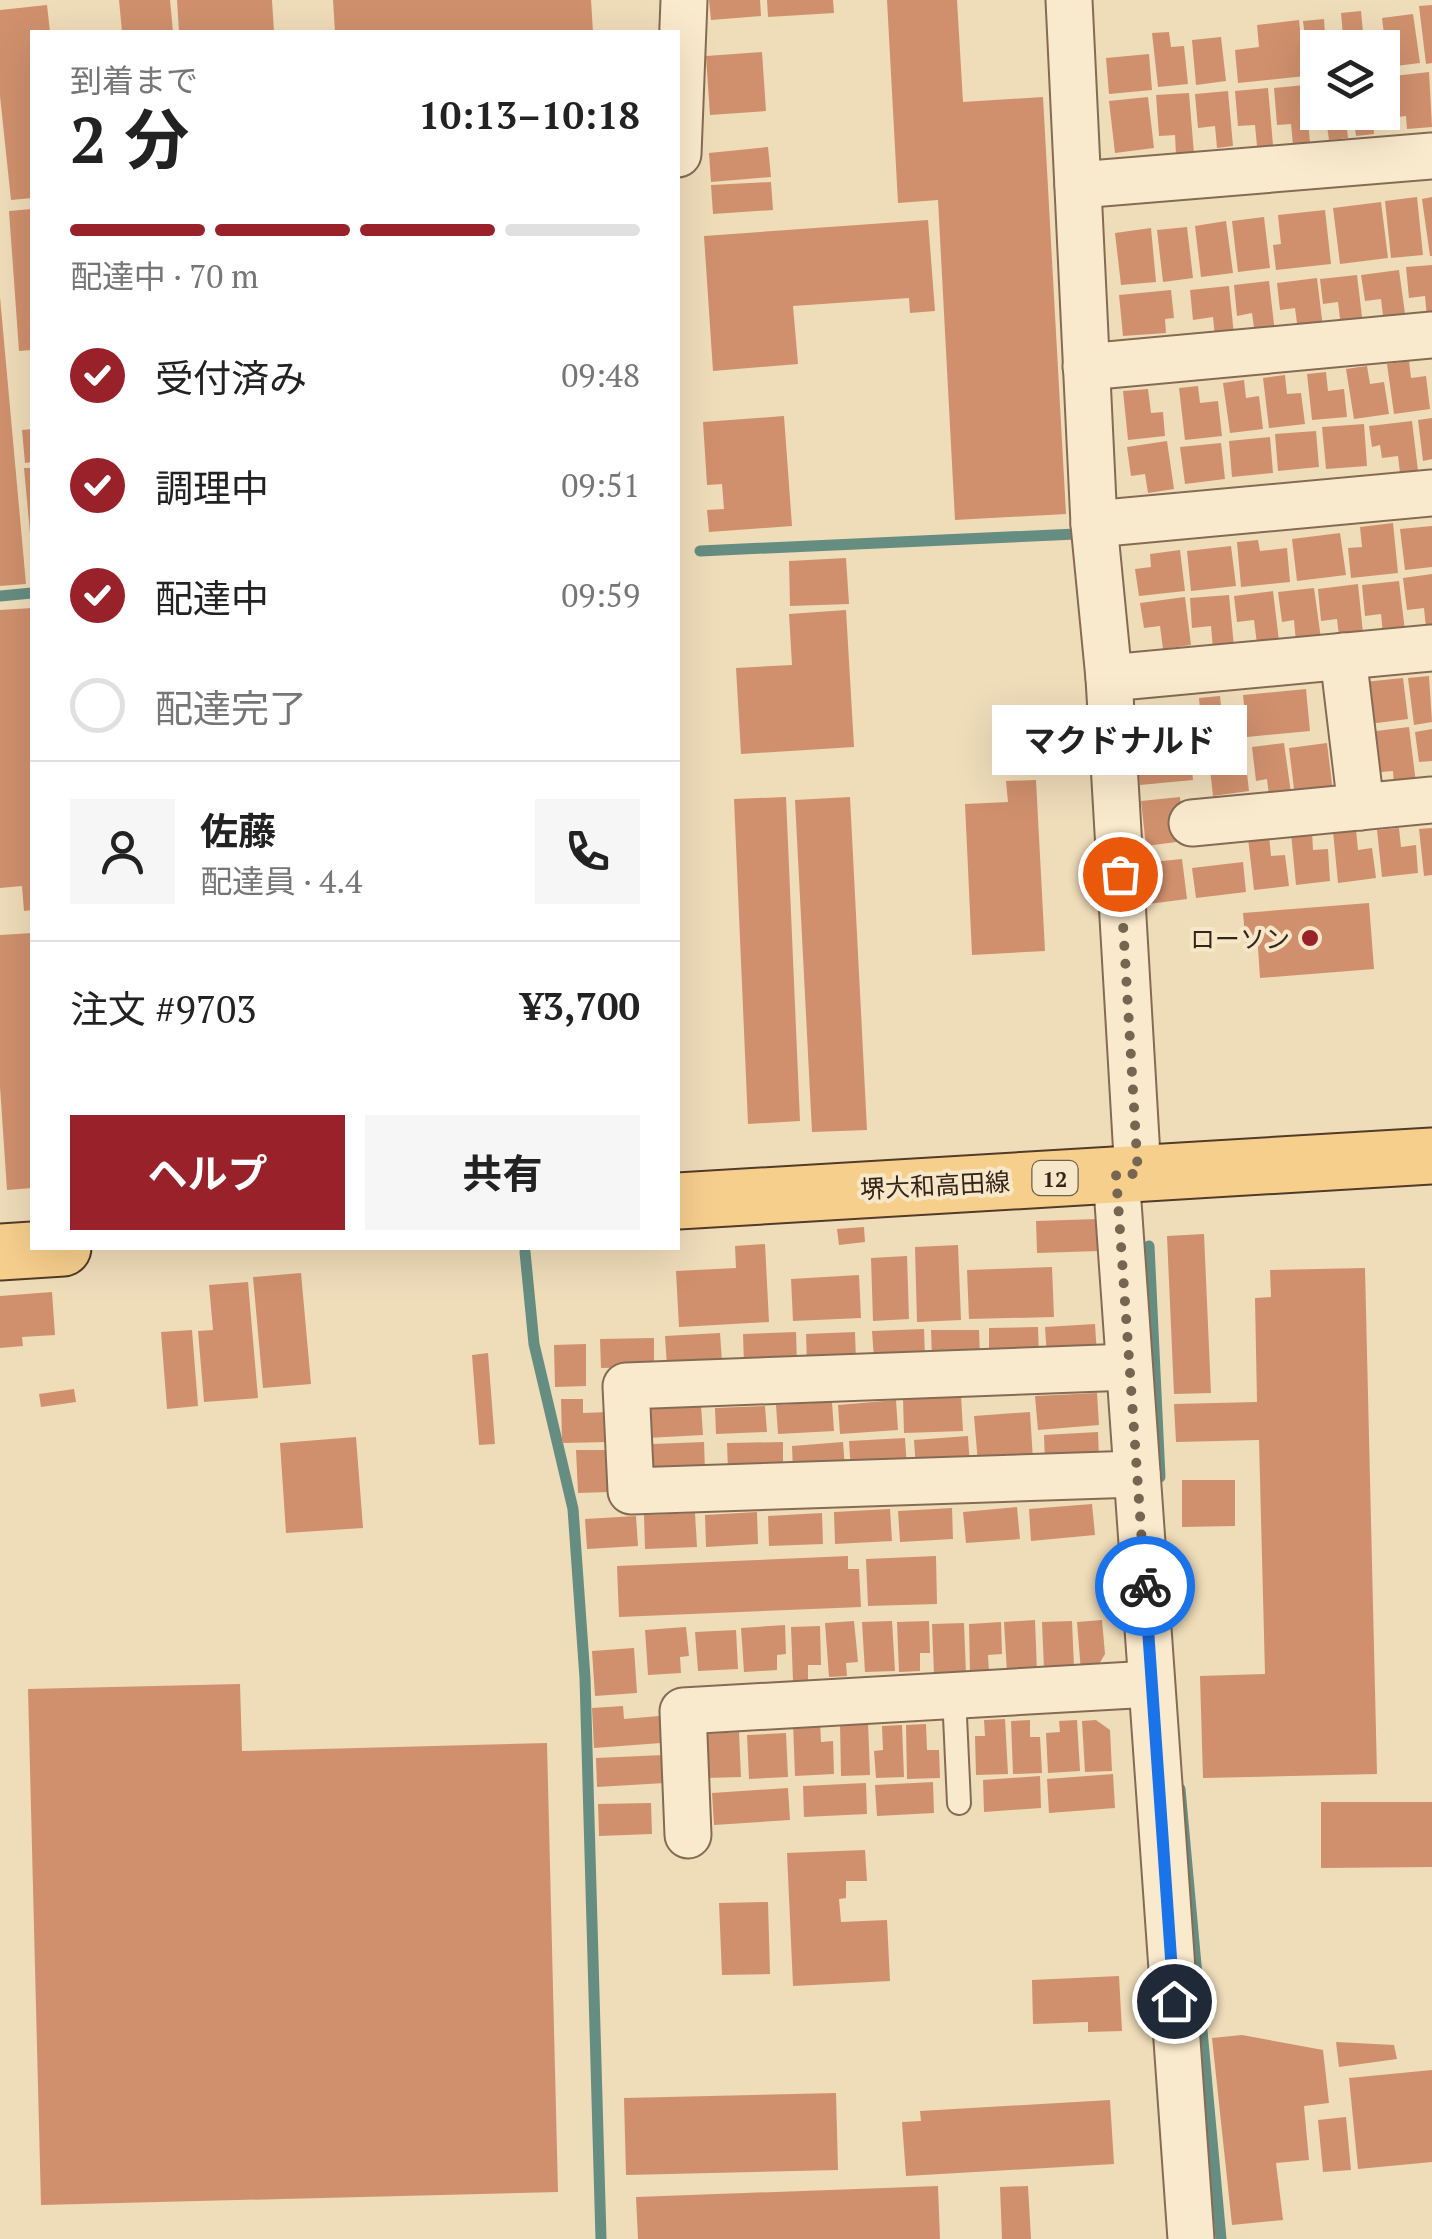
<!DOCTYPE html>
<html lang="ja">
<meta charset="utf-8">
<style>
body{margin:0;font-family:"PT Serif","Noto Sans JP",serif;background:#f6f6f6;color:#222;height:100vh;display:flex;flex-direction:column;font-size:38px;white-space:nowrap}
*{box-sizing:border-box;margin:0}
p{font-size:32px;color:#767676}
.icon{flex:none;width:55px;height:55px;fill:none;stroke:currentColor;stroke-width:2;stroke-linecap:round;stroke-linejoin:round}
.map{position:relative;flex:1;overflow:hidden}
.panel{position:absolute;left:30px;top:30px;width:650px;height:1220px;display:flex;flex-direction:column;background:#fff;border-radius:0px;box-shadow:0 10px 40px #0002}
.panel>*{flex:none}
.buttons{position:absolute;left:1300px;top:30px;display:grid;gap:20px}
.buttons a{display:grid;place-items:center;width:100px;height:100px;border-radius:0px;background:#fff;box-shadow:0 10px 40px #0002;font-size:50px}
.pin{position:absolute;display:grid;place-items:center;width:85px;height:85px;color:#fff;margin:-42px;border:5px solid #fff;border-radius:50%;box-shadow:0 2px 10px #0007}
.courier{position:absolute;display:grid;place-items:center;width:100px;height:100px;margin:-50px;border:8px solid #1a73e8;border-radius:50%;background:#fff;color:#222;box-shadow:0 2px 12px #0007}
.bubble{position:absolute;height:70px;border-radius:0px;background:#fff;box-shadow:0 10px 40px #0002;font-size:32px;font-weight:700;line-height:70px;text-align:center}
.summary em{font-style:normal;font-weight:700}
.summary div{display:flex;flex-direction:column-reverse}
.summary{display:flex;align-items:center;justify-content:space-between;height:170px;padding:0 40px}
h1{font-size:65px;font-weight:700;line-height:75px}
.bar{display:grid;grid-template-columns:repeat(4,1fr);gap:15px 10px;align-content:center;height:120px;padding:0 40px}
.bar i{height:12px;border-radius:8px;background:#e0e0e0}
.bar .on{background:#98212a}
.bar p{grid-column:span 4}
.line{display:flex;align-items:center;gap:25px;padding:0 40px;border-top:2px solid #e0e0e0}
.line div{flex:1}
.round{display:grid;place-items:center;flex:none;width:105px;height:105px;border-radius:0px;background:#f6f6f6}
ol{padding:0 40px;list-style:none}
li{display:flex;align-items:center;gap:30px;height:110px}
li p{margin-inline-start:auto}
li .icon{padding:10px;border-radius:50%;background:#98212a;color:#fff;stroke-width:4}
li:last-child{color:#767676}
li i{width:55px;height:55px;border:5px solid #e0e0e0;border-radius:50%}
.primary-button{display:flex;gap:20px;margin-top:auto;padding:20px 40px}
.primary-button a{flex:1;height:115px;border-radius:0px;background:#98212a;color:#fff;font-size:40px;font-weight:700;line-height:115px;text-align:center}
.primary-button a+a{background:#f6f6f6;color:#222}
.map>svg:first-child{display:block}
</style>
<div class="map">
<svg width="1432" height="2239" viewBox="0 0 1432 2239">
<rect width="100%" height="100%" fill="#efdcb9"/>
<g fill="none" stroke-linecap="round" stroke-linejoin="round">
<g stroke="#668d81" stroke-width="11">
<path d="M700 551 1076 534"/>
<path d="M0 596 32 593"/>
<path d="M1149 1246 1160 1477"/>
<path d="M525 1252 534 1344 573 1509 585 1678 601 2239"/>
<path d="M1180 1789 1221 2239"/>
</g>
</g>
<g fill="#d0906d">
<path d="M119 0H170L173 32H122Z"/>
<path d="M177 0H272L274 32H179Z"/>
<path d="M333 0H591L593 32H335Z"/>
<path d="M709 0H760L761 16 711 20Z"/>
<path d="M767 0H833L834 13 768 17Z"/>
<path d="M887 0H957L963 102 1043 97 1066 514 955 520 938 200 898 203Z"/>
<path d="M47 5 50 32H32V198L11 200 0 96V10Z"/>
<path d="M1432 5V63L1426 64 1419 6Z"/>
<path d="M1361 11 1363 32 1377 30 1378 48H1344L1341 13Z"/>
<path d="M1413 14 1420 63 1388 67 1382 18Z"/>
<path d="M1324 19 1325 34 1336 32 1338 48H1318V76L1310 77 1303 21Z"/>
<path d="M1299 20 1305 76 1238 83 1235 50 1259 47 1257 25Z"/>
<path d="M1169 32 1171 47 1184 46 1188 84 1158 87 1152 33Z"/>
<path d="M1221 37 1226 81 1196 85 1192 40Z"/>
<path d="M762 52 766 111 710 115 706 56Z"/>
<path d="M1149 54 1152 90 1109 94 1106 58Z"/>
<path d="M1429 72 1432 127 1407 129 1406 116 1389 118 1385 77Z"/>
<path d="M1305 85 1310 143 1293 145 1291 124 1277 125 1274 88Z"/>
<path d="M1318 85V112H1345L1348 138 1329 140 1326 118 1313 120 1310 86Z"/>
<path d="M1268 88 1273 145 1257 146 1255 125 1238 126 1235 91Z"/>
<path d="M1228 91 1233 146 1217 148 1215 126 1198 128 1195 94Z"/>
<path d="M1189 93 1194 154 1176 155 1175 135 1159 136 1156 95Z"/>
<path d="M1148 97 1154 148 1115 153 1109 101Z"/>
<path d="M1353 112H1372L1374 134 1356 136Z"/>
<path d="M768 147 771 177 711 182 709 153Z"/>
<path d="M771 182 773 210 713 214 711 185Z"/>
<path d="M1417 197 1423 255 1391 258 1385 201Z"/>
<path d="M1432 197V256H1430L1422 199Z"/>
<path d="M1381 202 1388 258 1340 264 1333 208Z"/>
<path d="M32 209V350L19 351 9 211Z"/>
<path d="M1325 210 1331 264 1276 270 1273 245 1281 244 1278 215Z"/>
<path d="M1264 217 1270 268 1238 272 1232 221Z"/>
<path d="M928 220 935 311 910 313 909 298 793 306 798 364 713 371 704 236Z"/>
<path d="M1226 221 1233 273 1201 277 1195 226Z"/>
<path d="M1187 227 1193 278 1163 282 1157 230Z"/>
<path d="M1151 228 1156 282 1121 285 1115 233Z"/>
<path d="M1432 265V316L1427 317 1425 296 1409 298 1406 267Z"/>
<path d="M1399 270 1406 321 1384 324 1381 299 1365 301 1361 275Z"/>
<path d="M1357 275 1363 325 1341 327 1338 302 1323 304 1320 279Z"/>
<path d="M1317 278 1323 328 1298 331 1295 308 1280 310 1277 283Z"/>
<path d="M1269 281 1275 333 1255 335 1252 313 1237 316 1234 285Z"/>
<path d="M1229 286 1234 335 1215 337 1213 317 1193 320 1190 290Z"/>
<path d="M1171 290 1174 318 1165 319 1166 333 1123 336 1119 295Z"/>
<path d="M0 297 26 584 0 586Z"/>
<path d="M1409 361 1411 378 1426 376 1430 409 1394 414 1387 364Z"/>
<path d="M1367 366 1370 384 1384 382 1389 414 1354 419 1346 369Z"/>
<path d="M1326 372 1328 391 1344 389 1347 417 1312 420 1307 374Z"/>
<path d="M1285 375 1287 394 1301 393 1305 424 1269 428 1263 378Z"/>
<path d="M1244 380 1246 398 1259 396 1263 429 1230 433 1223 383Z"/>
<path d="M1198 386 1200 403 1218 401 1222 436 1185 440 1179 388Z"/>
<path d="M1148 389 1151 413 1163 412 1165 436 1128 440 1123 391Z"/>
<path d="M784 416 792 526 709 532 707 510 724 509 722 484 707 485 703 422Z"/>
<path d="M1432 418V459L1423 461 1418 420Z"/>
<path d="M1412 421 1418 471 1400 473 1398 456 1382 458 1380 445 1372 447 1369 426Z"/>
<path d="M1364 424 1367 466 1326 469 1322 427Z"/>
<path d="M32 429V462L25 463 22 430Z"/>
<path d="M1316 431 1319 467 1278 471 1275 434Z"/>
<path d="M1270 437 1273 473 1232 477 1229 441Z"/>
<path d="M1167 441 1174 489 1148 493 1145 474 1131 476 1127 447Z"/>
<path d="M1221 443 1225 479 1185 484 1180 447Z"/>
<path d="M24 468H32V532L30 533Z"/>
<path d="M1393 523 1398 573 1351 578 1348 548 1362 547 1360 527Z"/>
<path d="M1432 526V567L1405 570 1400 529Z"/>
<path d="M1340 533 1346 575 1297 581 1292 539Z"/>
<path d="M1258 540 1260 551 1287 548 1290 582 1241 587 1237 542Z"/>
<path d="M1231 546 1236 586 1191 591 1187 551Z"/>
<path d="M1180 550 1185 591 1139 596 1135 569 1151 567 1150 554Z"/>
<path d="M846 558 849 604 790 606 789 561Z"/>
<path d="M1432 574V627L1426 628 1424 608 1407 610 1403 578Z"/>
<path d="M1399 581 1405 631 1383 634 1381 614 1365 616 1362 585Z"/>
<path d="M1358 584 1363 633 1339 636 1337 619 1321 621 1318 589Z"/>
<path d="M1314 588 1321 639 1296 642 1294 620 1282 622 1278 592Z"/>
<path d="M1273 591 1279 641 1257 644 1254 620 1237 622 1234 596Z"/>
<path d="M1229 595 1234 647 1213 649 1211 626 1192 628 1190 598Z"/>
<path d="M1185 597 1191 645 1163 649 1160 626 1144 628 1140 603Z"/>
<path d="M32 608V910L24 911 22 886 0 888V610Z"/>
<path d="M846 610 854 747 741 754 736 668 792 665 789 614Z"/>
<path d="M1429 676 1432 722 1414 725 1408 678Z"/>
<path d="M1403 678 1408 719 1369 724 1364 682Z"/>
<path d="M1306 689 1310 731 1247 737 1243 695Z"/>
<path d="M1220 696 1222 716 1238 714 1241 740 1203 744 1199 698Z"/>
<path d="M1193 706 1196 745 1149 749 1146 710Z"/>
<path d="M1409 727 1416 783 1394 786 1393 771 1381 772 1376 731Z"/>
<path d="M1432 729V761L1419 762 1415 732Z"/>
<path d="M1284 743 1291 793 1269 796 1267 779 1256 781 1252 747Z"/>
<path d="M1327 743 1333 792 1295 797 1289 748Z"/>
<path d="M1244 746 1249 791 1213 796 1208 751Z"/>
<path d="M1190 750 1193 780 1140 785 1137 756Z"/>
<path d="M1036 780 1045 951 972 955 965 804 1008 802 1006 781Z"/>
<path d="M786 797 800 1121 748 1124 734 799Z"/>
<path d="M850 797 867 1130 812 1132 795 800Z"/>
<path d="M1180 797 1184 841 1146 846 1141 801Z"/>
<path d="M1399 828 1401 847 1416 845 1418 873 1382 877 1377 830Z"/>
<path d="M1432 828V875L1424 876 1419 829Z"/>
<path d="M1356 829 1358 850 1372 848 1376 878 1338 883 1333 831Z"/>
<path d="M1312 831 1313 850 1328 849 1330 881 1296 885 1291 833Z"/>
<path d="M1269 835 1271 856 1285 855 1289 886 1254 890 1248 838Z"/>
<path d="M1182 859 1187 899 1148 904 1143 863Z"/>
<path d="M1243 862 1246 892 1196 898 1192 868Z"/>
<path d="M1369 903 1374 969 1260 978 1258 947H1246L1243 913Z"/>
<path d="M32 933V1188L7 1190 0 1087V935Z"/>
<path d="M1098 1219 1099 1251 1037 1253 1036 1221Z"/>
<path d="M864 1227 865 1242 839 1245 837 1229Z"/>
<path d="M1204 1234 1211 1393 1174 1394 1167 1236Z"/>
<path d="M765 1244 769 1322 679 1327 676 1271 736 1268 735 1246Z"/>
<path d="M958 1245 961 1320 917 1322 915 1247Z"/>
<path d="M907 1256 909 1319 873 1321 871 1258Z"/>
<path d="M1052 1267 1054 1317 969 1319 967 1270Z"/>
<path d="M1365 1268 1377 1774 1203 1778 1200 1676 1265 1674 1259 1440 1176 1442 1174 1404 1257 1402 1255 1298 1271 1297 1270 1270Z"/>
<path d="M301 1273 311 1384 263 1388 253 1277Z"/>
<path d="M859 1275 861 1318 793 1321 791 1279Z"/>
<path d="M248 1282 258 1398 204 1402 198 1331 213 1330 209 1285Z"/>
<path d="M52 1292 55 1335 22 1337 23 1346 0 1348V1296Z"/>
<path d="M1095 1324 1097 1355 1047 1358 1045 1327Z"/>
<path d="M1038 1327 1039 1356H989V1328Z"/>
<path d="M924 1329 925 1357 874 1359 872 1331Z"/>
<path d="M192 1330 198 1406 167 1409 161 1332Z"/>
<path d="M931 1330H979L980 1357 932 1358Z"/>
<path d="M796 1332 797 1363 744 1366 743 1334Z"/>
<path d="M855 1332 856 1361 807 1363 806 1334Z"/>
<path d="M720 1333 722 1362 667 1366 665 1336Z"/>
<path d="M654 1338V1367L601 1368 600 1339Z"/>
<path d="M586 1344V1386L555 1387 554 1345Z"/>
<path d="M488 1353 495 1444 479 1445 472 1355Z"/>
<path d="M74 1389 76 1402 41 1407 39 1394Z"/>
<path d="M1097 1393 1099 1425 1038 1430 1035 1396Z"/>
<path d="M961 1395 963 1431 904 1433 903 1398Z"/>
<path d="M561 1399H583V1413L608 1412 609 1442 562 1443Z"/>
<path d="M896 1400 898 1430 840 1434 838 1405Z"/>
<path d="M832 1402 834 1431 778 1434 776 1405Z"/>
<path d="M701 1405 703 1435 647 1438 646 1407Z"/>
<path d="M765 1406 767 1432 716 1434 715 1408Z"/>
<path d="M1030 1412 1033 1460 978 1463 974 1416Z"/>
<path d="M1098 1432 1099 1459 1045 1463 1044 1435Z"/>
<path d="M968 1436 970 1467 916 1470 914 1440Z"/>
<path d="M356 1437 363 1528 286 1533 280 1443Z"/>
<path d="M905 1438 907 1468 851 1472 849 1441Z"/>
<path d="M704 1442 705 1471 654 1473 653 1444Z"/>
<path d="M783 1442V1469L728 1470 727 1443Z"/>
<path d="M843 1442 845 1468 793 1471 792 1446Z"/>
<path d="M576 1450H608L609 1492 578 1493Z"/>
<path d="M1182 1480H1235V1526L1182 1527Z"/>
<path d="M1092 1504 1095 1535 1031 1541 1029 1509Z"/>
<path d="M1017 1507 1020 1539 966 1543 963 1512Z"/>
<path d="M952 1508 953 1539 900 1542 898 1511Z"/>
<path d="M890 1509 892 1541 835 1544 834 1512Z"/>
<path d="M757 1512 758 1544 706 1547 705 1515Z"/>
<path d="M695 1513 697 1547 645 1549 644 1515Z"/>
<path d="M822 1513 823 1544 769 1546 768 1516Z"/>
<path d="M636 1516 638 1546 587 1549 585 1519Z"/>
<path d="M848 1556V1569H859L861 1607 619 1617 617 1566Z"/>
<path d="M936 1556 937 1604 868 1606 866 1559Z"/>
<path d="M1035 1620 1037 1672 1007 1673 1004 1622Z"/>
<path d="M1102 1620 1105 1654 1095 1671 1081 1672 1077 1622Z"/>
<path d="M854 1621 858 1662 846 1663 847 1676 829 1677 825 1623Z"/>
<path d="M892 1621 895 1671 865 1672 862 1622Z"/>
<path d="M929 1621 930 1653H920V1671L899 1672 897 1622Z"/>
<path d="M1072 1621 1074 1668 1044 1669 1042 1622Z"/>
<path d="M1001 1622 1002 1654 988 1655 989 1672 970 1673 969 1624Z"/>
<path d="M964 1623 966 1674 934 1675 932 1624Z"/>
<path d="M785 1625 786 1654 777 1655V1670L744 1672 741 1628Z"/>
<path d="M820 1626 821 1665H808V1680L793 1681 791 1627Z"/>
<path d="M686 1627 689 1656 680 1657 681 1673 648 1675 645 1630Z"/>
<path d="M736 1630 738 1669 698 1671 695 1632Z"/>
<path d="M634 1648 637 1693 595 1696 592 1651Z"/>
<path d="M240 1684 242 1751 547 1743 558 2192 41 2205 28 1689Z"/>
<path d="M623 1706 624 1719 659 1716 661 1743 594 1748 592 1708Z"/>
<path d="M1005 1719 1008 1774 976 1775 975 1736H985L984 1720Z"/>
<path d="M1030 1720V1737H1040L1042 1773 1013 1774 1011 1721Z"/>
<path d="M1077 1720 1080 1771 1048 1773 1046 1733 1060 1732 1059 1721Z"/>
<path d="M1096 1720 1110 1730 1112 1771 1085 1772 1082 1721Z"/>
<path d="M820 1721 821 1742 833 1741 834 1774 795 1776 793 1722Z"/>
<path d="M868 1722 870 1775 841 1776 840 1723Z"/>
<path d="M926 1724 927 1750H939L940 1778 907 1779 906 1725Z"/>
<path d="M902 1725 904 1777 876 1778 874 1751 883 1750 882 1726Z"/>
<path d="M739 1732 741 1777 707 1778 705 1734Z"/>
<path d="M786 1733 788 1777 749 1779 747 1735Z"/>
<path d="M664 1755 665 1783 597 1787 596 1758Z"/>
<path d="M1113 1774 1115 1808 1049 1813 1047 1779Z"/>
<path d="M1040 1776 1041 1808 984 1812 983 1780Z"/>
<path d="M933 1782 934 1813 877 1816 875 1785Z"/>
<path d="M866 1783 867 1814 804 1817 803 1786Z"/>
<path d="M788 1788 790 1820 714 1825 712 1793Z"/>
<path d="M1321 1802H1432V1867L1321 1868Z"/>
<path d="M651 1803 652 1834 599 1836 598 1804Z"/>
<path d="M865 1850 867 1881H846V1898L839 1899 841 1922 887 1920 890 1981 793 1986 787 1853Z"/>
<path d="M768 1902 770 1974 722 1975 719 1903Z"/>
<path d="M1119 1976 1122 2031 1088 2032V2022L1033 2024 1032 1980Z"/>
<path d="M1242 2035 1323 2050 1329 2103 1304 2106 1309 2160 1276 2163 1283 2220 1232 2225 1212 2038Z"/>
<path d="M1336 2042 1394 2045 1397 2059 1339 2067Z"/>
<path d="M1432 2070V2162L1358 2169 1349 2078Z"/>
<path d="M836 2093 838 2170 626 2175 624 2098Z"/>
<path d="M1110 2100 1114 2164 906 2176 902 2122 921 2121 920 2111Z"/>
<path d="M1346 2117 1351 2170 1323 2172 1318 2120Z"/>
<path d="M938 2186 940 2239H638L636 2197Z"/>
<path d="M1028 2186 1031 2239H1002L1000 2187Z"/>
</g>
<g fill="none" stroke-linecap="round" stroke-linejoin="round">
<defs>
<path id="service" d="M954 1695 959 1803"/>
<g id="minor">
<path d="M1069 0 1094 524 1109 678 1138 1174"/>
<path d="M678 154 684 0"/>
<path d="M1078 185 1432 156"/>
<path d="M1086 367 1432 335"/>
<path d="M1094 524 1432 493"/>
<path d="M1343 656 1361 807"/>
<path d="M1109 678 1432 648"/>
<path d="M1192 823 1432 800"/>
<path d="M1116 1174 1191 2239"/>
<path d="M1129 1367 626 1386 631 1491 1137 1474"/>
<path d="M688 1835 683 1711 1151 1684"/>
</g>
<g id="primary">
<path d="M678 1201 1432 1156"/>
<path d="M0 1252 63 1248"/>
</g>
</defs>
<use href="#service" stroke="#866b54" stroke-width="26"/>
<use href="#minor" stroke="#866b54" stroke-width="49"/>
<use href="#primary" stroke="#533a29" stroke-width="59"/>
<use href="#service" stroke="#faeacd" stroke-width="22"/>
<use href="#minor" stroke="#faeacd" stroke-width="45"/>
<use href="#primary" stroke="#f7cf8d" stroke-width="55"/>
</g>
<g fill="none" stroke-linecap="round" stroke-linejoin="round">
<path stroke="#756551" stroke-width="10" stroke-dasharray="0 18" d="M1120 874 1138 1174H1116L1145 1586"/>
<path stroke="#1a73e8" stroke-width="12" d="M1145 1586 1174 2001"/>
</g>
<circle fill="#98212a" stroke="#f7e7c9" stroke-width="4" cx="1310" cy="938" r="10"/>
<g text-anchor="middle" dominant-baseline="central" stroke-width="8" stroke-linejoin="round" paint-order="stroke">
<rect fill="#f7e7c9" stroke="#6e5f4e" stroke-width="2.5" x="1032.5" y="1161" width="45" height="34" rx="8"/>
<g font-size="22" font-weight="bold" fill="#342519">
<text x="1055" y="1178">12</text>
</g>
<g font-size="25" fill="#342519" stroke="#f7e7c9" text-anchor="end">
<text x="1290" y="938">ローソン</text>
</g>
<g font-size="25" fill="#342519" stroke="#f7e7c9">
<text transform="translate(935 1185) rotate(-3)">堺大和高田線</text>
</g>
</g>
</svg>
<div class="buttons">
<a><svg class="icon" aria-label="layers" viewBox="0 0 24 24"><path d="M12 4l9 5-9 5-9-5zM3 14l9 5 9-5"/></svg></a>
</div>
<div class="pin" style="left:1120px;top:874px;background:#ea580c"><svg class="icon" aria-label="bag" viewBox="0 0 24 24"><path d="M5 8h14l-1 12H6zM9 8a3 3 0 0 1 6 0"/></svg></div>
<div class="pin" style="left:1174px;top:2001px;background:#1f2937"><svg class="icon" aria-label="home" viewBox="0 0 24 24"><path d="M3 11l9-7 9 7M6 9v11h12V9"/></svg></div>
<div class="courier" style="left:1145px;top:1586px"><svg class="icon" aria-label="bike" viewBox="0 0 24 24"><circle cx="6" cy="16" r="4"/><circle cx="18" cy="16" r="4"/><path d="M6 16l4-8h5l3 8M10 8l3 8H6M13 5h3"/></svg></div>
<div class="bubble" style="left:992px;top:705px;width:255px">マクドナルド</div>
<section class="panel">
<div class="summary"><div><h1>2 分</h1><p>到着まで</p></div><em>10:13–10:18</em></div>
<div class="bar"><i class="on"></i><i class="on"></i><i class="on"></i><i></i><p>配達中 · 70 m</p></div>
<ol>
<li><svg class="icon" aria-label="check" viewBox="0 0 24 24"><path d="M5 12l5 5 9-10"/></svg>受付済み<p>09:48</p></li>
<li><svg class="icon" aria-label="check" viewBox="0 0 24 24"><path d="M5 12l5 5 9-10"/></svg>調理中<p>09:51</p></li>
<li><svg class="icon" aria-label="check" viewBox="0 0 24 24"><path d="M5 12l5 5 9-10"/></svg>配達中<p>09:59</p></li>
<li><i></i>配達完了</li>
</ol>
<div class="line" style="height:180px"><a class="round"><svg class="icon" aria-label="person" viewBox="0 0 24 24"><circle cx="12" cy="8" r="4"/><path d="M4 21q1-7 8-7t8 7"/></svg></a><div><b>佐藤</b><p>配達員 · 4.4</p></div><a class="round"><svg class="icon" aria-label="phone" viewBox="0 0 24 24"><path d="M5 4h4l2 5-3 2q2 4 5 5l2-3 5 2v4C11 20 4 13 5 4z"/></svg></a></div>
<div class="line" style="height:130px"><div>注文 #9703</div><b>¥3,700</b></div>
<div class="primary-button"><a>ヘルプ</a><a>共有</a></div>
</section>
</div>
